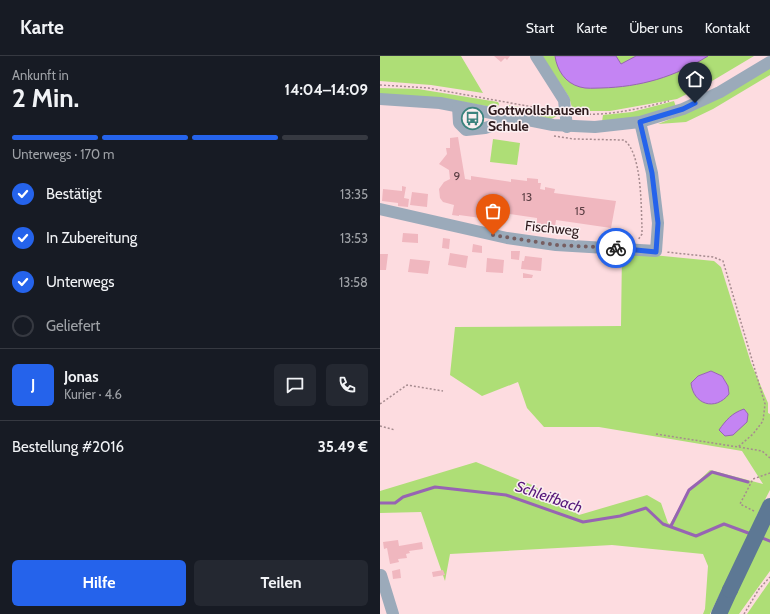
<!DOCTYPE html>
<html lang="de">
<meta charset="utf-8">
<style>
body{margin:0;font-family:Cabin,sans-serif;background:#242831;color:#f1f3f6;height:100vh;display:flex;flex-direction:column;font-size:15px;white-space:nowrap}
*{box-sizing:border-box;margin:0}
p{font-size:13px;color:#9ea1a6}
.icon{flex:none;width:22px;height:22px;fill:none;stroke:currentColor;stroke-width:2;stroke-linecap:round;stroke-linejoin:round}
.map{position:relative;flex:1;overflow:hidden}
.panel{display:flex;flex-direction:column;background:#171b24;width:380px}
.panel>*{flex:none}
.pin{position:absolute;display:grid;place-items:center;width:34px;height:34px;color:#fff;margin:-41px -17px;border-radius:50% 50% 50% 0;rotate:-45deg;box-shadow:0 0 4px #0007}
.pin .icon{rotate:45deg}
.courier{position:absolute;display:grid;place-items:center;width:40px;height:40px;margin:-20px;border:3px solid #2563eb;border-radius:50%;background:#fff;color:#222;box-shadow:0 1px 5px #0007}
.head em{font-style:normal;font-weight:700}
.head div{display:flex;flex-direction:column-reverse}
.head{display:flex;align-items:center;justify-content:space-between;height:68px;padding:0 12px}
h1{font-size:26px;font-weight:700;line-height:30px}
.bar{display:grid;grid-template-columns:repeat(4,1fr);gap:6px 4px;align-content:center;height:48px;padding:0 12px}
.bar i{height:5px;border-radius:3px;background:#363941}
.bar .active{background:#2563eb}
.bar p{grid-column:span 4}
.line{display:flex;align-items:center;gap:10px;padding:0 12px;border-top:1px solid #363941}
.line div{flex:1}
.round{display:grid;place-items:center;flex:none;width:42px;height:42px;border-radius:6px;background:#242831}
ol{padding:0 12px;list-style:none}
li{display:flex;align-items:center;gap:12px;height:44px}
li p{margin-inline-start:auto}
li .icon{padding:4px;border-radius:50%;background:#2563eb;color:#fff;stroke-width:4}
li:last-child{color:#9ea1a6}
li i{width:22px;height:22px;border:2px solid #363941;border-radius:50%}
.cta{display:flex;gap:8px;margin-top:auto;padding:8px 12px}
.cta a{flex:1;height:46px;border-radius:6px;background:#2563eb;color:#fff;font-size:16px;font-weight:700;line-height:46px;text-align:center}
.cta a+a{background:#242831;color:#f1f3f6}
header{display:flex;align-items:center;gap:24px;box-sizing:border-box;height:56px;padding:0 20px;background:#171b24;border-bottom:1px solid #363941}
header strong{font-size:19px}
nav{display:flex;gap:22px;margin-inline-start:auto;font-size:14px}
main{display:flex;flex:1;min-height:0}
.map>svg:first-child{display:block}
</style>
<header>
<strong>Karte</strong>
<nav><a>Start</a><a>Karte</a><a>Über uns</a><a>Kontakt</a></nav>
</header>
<main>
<section class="panel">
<div class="head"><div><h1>2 Min.</h1><p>Ankunft in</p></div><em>14:04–14:09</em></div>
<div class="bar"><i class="active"></i><i class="active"></i><i class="active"></i><i></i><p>Unterwegs · 170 m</p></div>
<ol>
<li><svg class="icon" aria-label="check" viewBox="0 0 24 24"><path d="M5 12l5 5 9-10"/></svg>Bestätigt<p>13:35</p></li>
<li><svg class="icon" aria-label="check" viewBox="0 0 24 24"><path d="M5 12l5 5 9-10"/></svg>In Zubereitung<p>13:53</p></li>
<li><svg class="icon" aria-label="check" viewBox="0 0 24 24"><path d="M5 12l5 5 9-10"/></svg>Unterwegs<p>13:58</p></li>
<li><i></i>Geliefert</li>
</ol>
<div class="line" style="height:72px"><b class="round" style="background:#2563eb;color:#fff">J</b><div><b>Jonas</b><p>Kurier · 4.6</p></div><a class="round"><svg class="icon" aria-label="chat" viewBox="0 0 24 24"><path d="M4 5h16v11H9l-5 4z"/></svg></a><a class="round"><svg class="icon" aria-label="phone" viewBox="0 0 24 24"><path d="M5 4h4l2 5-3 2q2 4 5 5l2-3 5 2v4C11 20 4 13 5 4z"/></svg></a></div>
<div class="line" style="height:52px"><div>Bestellung #2016</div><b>35.49 €</b></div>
<div class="cta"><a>Hilfe</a><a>Teilen</a></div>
</section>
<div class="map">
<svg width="390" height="558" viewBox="0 0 390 558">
<rect width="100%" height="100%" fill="#fddce0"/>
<g fill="#aede76" fill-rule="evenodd">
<path d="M0 0H81L103 37 51 29 0 25Z"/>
<path d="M162 0H374L327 28 297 43 230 55H193L189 41Z"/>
<path d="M390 11V19L333 53 306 66 278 68 318 52Z"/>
<path d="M0 32 38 33 118 46 119 48 117 52 61 42 0 38Z"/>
<path d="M294 45 296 51 257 62 222 66 223 59 252 56Z"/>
<path d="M129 49 179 59 171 63 126 54 127 50Z"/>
<path d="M113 83 140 87 137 109 110 106Z"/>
<path d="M242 196 334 205 341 211 371 307 388 347V357L390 358V434L376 461 390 468V515L359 558H343L367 483 330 558H323L325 553 328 510 323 498 232 489 70 498 65 525 41 456 0 457V435L96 406 152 429 199 459 267 439 281 447 288 467 290 468 308 435 330 414 383 428 362 395 219 371H164L147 352 138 326 102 340 70 319 75 271 241 270ZM331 315 342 320 348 330 349 338 314 324 318 320Z"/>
<path d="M390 525V558H367Z"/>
</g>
<g fill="#c484f3" stroke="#9764b3">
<path d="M175 0H236L241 8 256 0H328C295 21 260 31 221 32 215 32 206 33 200 31 185 27 177 14 175 0Z"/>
<path d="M331 315 342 320 348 330 349 338C335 356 313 348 311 327L318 320Z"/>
<path d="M364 353 368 358 367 366 353 379 345 380 339 374C346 364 352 357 364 353Z"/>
</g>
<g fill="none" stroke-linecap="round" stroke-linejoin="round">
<g stroke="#9764b3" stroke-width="3">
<path d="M0 447H15L23 441 55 431 126 439 203 466 240 460 266 452 283 468 316 480 344 468 371 478"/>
<path d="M291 470 309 434 332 416 368 426"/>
<path d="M380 481 390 485"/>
</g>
</g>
<g fill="#f0b7bf">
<path d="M114 0H130L127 4 125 2 121 6Z"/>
<path d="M78 81 85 123 91 124V120L131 126V123L147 125V122L158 123V127H161L160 133 165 134V131L175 133 174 137 236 145 231 172 176 164 175 171 157 169V162L109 155 108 163 79 159V160L72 159 74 149 63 146 60 142 59 133 64 126 70 123 69 114 59 108 67 98 66 92H70V82Z"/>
<path d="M22 130 26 131 24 142 29 143 28 151 18 150V147L2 145 3 133 22 135Z"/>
<path d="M32 136 48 138 47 151 30 149Z"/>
<path d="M23 177 38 178V187L22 186Z"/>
<path d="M63 182 70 183 69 193 62 192Z"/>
<path d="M93 188 102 190V197L92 196Z"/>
<path d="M131 195H140L139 204 131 203Z"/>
<path d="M70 197 88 200 86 212 68 209Z"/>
<path d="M0 198H8L6 214H0Z"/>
<path d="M145 200 162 202 161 215 141 213 142 205H144Z"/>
<path d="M107 202 124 204 123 217 106 216Z"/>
<path d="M30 203 50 205 48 218 28 216Z"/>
<path d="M143 217 153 219 152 222H143Z"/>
<path d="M18 484 19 490 42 486 43 493 29 495 30 497 26 498 27 502 18 503 19 506 10 508 7 492 4 493 3 486Z"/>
<path d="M20 513 21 522 13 523 12 515Z"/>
<path d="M63 514 65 519 53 521 52 516Z"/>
</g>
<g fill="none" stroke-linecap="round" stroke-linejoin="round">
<g stroke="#a68b8f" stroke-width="1.5" stroke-dasharray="2 2" stroke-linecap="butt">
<path d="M0 29 48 32 175 55"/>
<path d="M197 58C228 60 259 53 289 45"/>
<path d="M174 80 194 83 244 84C262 97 261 150 262 172V178L258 184"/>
<path d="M0 348 27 329 63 335"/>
<path d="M0 370 15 374"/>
<path d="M276 378 358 391 373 378 383 365 385 348 343 205 333 201 286 196"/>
<path d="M359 391 382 395 390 402"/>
<path d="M374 455 360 448 373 423 390 417"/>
<path d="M364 558 379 533 390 521"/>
</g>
<g stroke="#9baaba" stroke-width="12">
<path d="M156 0 184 44 187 71"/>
<path d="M0 43 60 47 173 69 215 71 260 66 303 53 340 36 390 6"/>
<path d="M78 51 79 67 86 74 105 72 118 68 121 59"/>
<path d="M0 153 127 182 176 189 276 195 278 167 272 117 260 66"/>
<path d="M1 519 13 558"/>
</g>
<path stroke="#5d7894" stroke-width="16" d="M339 558 350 534"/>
<path stroke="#5d7894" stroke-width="16" d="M350 534 390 450"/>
</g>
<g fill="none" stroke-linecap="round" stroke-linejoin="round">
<path stroke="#765e61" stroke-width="4" stroke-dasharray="0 7.2" d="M113 179 176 189 236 192"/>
<path stroke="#2563eb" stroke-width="5" d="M236 192 276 196 278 167 272 117 260 66 303 53 315 47"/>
</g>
<defs>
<symbol id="bus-ring" viewBox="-11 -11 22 22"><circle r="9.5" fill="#fbeff1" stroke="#3c837e" stroke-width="1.5"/><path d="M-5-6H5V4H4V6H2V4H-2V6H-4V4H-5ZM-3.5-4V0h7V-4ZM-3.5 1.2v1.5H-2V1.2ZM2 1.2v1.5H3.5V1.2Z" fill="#3c837e"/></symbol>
</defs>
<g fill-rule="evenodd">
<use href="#bus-ring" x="80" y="50" width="25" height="25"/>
</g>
<g text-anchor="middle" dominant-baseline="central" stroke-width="3" stroke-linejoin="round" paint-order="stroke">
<g font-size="12" fill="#5e4146">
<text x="77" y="119">9</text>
<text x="147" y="140">13</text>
<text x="200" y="154">15</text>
</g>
<g font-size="14" font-weight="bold" fill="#2d1a1d" stroke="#fbeff1" text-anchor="start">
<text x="108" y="54">Gottwollshausen<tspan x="108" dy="16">Schule</tspan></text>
</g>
<g font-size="14" fill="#2d1a1d" stroke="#fbeff1">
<text transform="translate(172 172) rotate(6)">Fischweg</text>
</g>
<g font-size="15" font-style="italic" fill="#56187a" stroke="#fbeff1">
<text transform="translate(169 441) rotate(19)">Schleifbach</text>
</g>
</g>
</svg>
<div class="pin" style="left:113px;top:179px;background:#ea580c"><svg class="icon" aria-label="bag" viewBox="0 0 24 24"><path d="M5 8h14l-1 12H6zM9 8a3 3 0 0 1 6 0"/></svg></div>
<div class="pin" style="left:315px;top:47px;background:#1f2937"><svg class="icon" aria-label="home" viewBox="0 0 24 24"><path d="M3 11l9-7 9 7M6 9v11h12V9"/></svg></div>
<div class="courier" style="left:236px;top:192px"><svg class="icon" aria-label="bike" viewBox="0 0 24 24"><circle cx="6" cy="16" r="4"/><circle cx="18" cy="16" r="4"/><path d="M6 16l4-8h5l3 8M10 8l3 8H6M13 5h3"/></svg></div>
</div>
</main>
